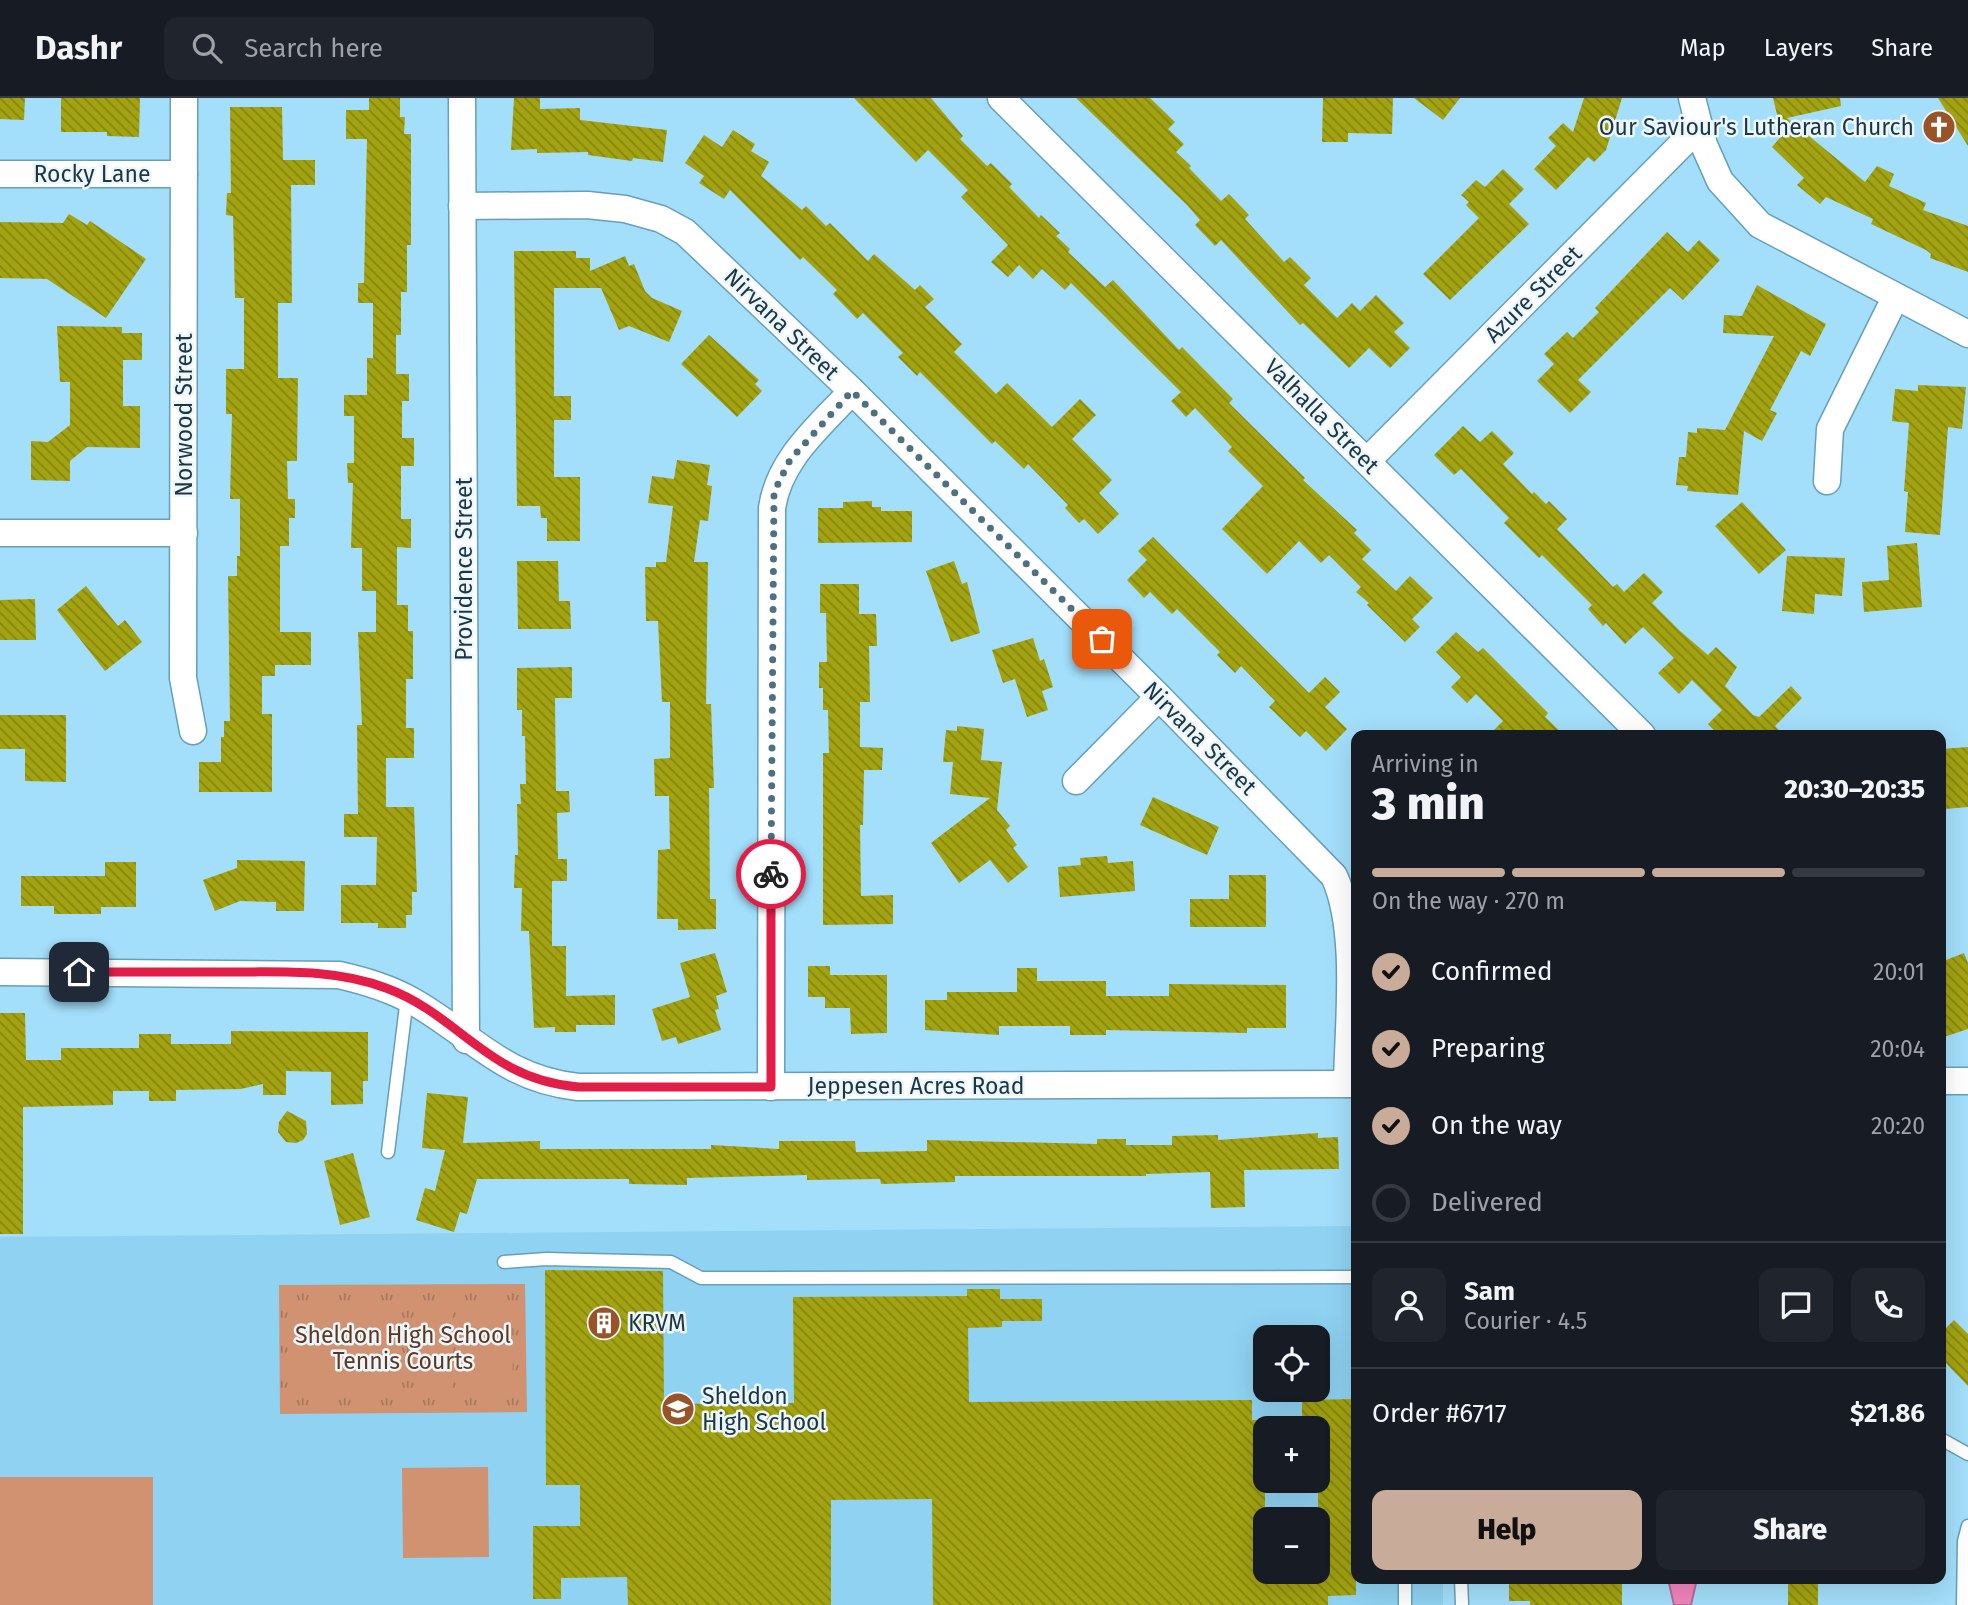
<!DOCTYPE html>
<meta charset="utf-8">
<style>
body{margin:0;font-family:"Fira Sans",sans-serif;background:#20242c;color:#f1f3f6;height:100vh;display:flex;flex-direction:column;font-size:26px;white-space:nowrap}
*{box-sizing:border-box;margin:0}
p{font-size:23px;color:#9ea1a6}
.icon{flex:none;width:38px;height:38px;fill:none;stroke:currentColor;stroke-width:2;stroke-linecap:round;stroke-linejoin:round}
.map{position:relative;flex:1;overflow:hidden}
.side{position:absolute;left:1351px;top:632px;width:595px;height:854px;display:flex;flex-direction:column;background:#171b24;border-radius:14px;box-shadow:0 7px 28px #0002}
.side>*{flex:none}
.buttons{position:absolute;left:1253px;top:1227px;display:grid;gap:14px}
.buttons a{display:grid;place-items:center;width:77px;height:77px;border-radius:14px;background:#171b24;box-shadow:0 7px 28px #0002;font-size:35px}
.pin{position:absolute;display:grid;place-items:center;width:60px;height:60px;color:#fff;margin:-30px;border-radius:14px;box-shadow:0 4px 10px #0006}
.courier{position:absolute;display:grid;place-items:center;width:70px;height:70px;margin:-35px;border:5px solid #e11d48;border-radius:50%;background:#fff;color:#222;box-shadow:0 2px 9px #0007}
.summary em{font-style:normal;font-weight:800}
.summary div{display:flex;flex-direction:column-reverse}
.summary{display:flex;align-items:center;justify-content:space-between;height:119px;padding:0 21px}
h1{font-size:46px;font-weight:800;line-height:52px}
.bar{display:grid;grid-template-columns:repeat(4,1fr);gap:10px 7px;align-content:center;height:84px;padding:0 21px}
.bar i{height:9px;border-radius:5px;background:#363941}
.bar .on{background:#c9ab9a}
.bar p{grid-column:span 4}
.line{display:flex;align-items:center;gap:18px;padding:0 21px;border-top:2px solid #363941}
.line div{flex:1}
.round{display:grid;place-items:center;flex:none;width:74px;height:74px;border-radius:14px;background:#20242c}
ol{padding:0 21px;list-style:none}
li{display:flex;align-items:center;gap:21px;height:77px}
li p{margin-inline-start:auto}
li .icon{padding:7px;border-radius:50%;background:#c9ab9a;color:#111;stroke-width:4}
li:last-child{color:#9ea1a6}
li i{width:38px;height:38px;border:4px solid #363941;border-radius:50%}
.cta{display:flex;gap:14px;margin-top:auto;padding:14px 21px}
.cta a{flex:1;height:80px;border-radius:14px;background:#c9ab9a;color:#111;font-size:28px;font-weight:800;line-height:80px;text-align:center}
.cta a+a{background:#20242c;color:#f1f3f6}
header{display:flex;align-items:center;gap:42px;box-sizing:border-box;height:98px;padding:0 35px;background:#171b24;border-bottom:2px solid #363941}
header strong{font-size:33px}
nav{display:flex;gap:38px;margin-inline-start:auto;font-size:24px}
.search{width:490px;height:63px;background:#20242c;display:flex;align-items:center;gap:18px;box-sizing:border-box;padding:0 24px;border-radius:14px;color:#9ea1a6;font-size:26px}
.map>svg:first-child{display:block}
</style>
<header>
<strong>Dashr</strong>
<div class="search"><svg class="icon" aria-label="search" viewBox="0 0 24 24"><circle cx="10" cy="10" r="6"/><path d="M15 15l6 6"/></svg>Search here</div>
<nav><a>Map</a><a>Layers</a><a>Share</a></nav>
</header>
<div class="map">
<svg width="1968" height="1507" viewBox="0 0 1968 1507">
<defs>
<pattern id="park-tufts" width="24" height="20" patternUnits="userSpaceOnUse" patternTransform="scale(1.75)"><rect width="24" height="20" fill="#d09270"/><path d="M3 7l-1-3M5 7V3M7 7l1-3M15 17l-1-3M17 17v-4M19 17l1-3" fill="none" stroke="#a8785e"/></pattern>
<pattern id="building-back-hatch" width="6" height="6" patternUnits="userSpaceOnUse" patternTransform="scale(1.75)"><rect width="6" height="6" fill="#a3a312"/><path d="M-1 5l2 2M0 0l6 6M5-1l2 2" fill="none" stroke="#848612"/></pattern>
</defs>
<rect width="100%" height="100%" fill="#a3defa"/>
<path fill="#8fd2f1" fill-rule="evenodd" d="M1356 1128V1480L1443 1481V1507H0V1139ZM1265 1239H1318V1292H1265ZM1265 1330H1318V1382H1265ZM1265 1421H1318V1474H1265Z"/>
<path fill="url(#park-tufts)" d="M525 1186 527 1314 280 1316 279 1187Z"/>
<g fill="#d09270">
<path d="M354 1209H393V1293H355Z"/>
<path d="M414 1209H453V1292L415 1293Z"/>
<path d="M474 1209H512L513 1292H475Z"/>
<path d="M332 1210 333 1293 294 1294 293 1211Z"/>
<path d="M488 1369 489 1459 403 1460 402 1370Z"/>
<rect x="0" y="1379" width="153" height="128"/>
</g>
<path fill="#f184bc" stroke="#b26d97" stroke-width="2" d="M1668 1481H1697L1691 1507H1674Z"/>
<g fill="url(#building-back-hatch)">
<path d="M0 0H25L24 22 0 21Z"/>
<path d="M61 0H140L139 39 107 38V34H61Z"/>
<path d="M369 0H400V19H405L404 36H411V147H407V194H401V237H396V276H409V303H402V340H414V368H401V421H411V450L397 449V507H408V533H413V581H406V630H414V660H386V709H414L417 794H412V817H406V830H378V825H341V787H376L377 739H344V716H358L357 627H362L358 534H376V493H362V450H351L353 385H348L347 365H354V318H344V297H367V260H373V205H358V185H364L367 41H346V12H369Z"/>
<path d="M514 0H540V11L580 10V22L667 32 663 64 633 60 632 63 588 57V54L537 55V51L511 52Z"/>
<path d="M854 0H931L963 38 960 41 987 68 991 65 1012 86 1009 89 1039 120 1041 117 1060 135 1056 138 1070 151 1068 154 1105 189 1113 182 1179 252 1182 249 1233 301 1229 305 1305 380 1303 382 1357 432 1354 435 1371 452 1362 461 1396 493 1410 478 1433 500 1412 521 1420 529 1405 544 1367 507 1369 505 1356 494 1361 489 1329 457 1321 465 1299 443 1267 476 1222 431 1263 388 1228 353 1232 349 1195 310 1186 319 1171 303 1181 294 1071 185 1065 192 1042 171 1033 181 1019 167 1008 179 991 164 1008 147 961 99 968 92 928 52 916 64Z"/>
<path d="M1076 0H1150L1175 24 1168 31 1184 46 1176 54 1191 68 1189 70 1221 103 1229 96 1249 117 1245 121 1284 164 1290 159 1311 180 1304 187 1337 220 1352 205 1360 213 1376 197 1404 225 1394 234 1410 250 1390 270 1369 250 1349 270 1303 225 1300 227 1221 142 1215 148 1195 127 1200 122 1187 107Z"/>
<path d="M1323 0H1393L1392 36 1348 35V44H1322Z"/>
<path d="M1414 0H1460L1443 22Z"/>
<path d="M1584 0H1622L1606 52 1594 64 1588 59 1556 92 1534 71 1556 48 1548 40 1563 25 1573 34Z"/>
<path d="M1773 0H1840L1841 8 1787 20 1865 84 1877 68 1894 76 1889 88 1926 105 1923 112 1968 128V174L1930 160 1931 156 1926 152 1871 126 1873 121 1826 99 1820 106 1797 87 1804 80 1772 49 1782 37Z"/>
<path d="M1938 0H1968V48Z"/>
<path d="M230 9H282L283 62H315V87H291L292 205H278V280H298L297 363H287L288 401H295V420H289V448H280V534H311V567H275V578H262V616H272V694H199V664H221V639H224V623H230L228 478H237V458H240V401H230L232 316H226V271H244V200H235L233 118 226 117 227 95H231Z"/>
<path d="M733 32 755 46 751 53 769 64 761 78 802 112 806 108 826 128 830 125 868 163 874 156 915 192 920 187 934 201 925 209 962 246 954 254 996 296 1007 285 1052 329 1080 301 1096 317 1072 341 1112 382 1099 395 1119 416 1098 436 1084 421 1079 425 1065 410 1068 407 1028 366 1024 371 995 343 992 346 920 274 917 278 898 259 903 255 863 215 857 221 833 196 837 192 803 159 800 162 730 92 724 101 699 85 704 78 685 65 704 37 722 49Z"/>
<path d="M1503 71 1524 91 1509 106 1529 126 1450 202 1423 176 1479 120 1466 107 1469 104 1461 97 1476 82 1485 89Z"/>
<path d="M69 116 87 127 90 123 146 161 106 220 47 181 0 180V124L63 125Z"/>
<path d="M1667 134 1688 154 1699 142 1720 162 1683 202 1670 190 1578 282 1591 294 1570 315 1537 283 1554 266 1544 256 1567 234 1573 240 1599 214 1595 210Z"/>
<path d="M514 153H576V160H590V173L625 158 629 168 634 166 645 193 652 200 682 213 669 244 629 228 619 232 601 190H554V298H571V322H554V379H580V443H547V420H541L540 408H517Z"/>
<path d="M1757 187 1826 226 1810 258 1801 253 1770 312 1777 315 1762 343 1744 333 1738 397 1687 393 1688 388 1676 387 1679 359H1686L1688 334 1697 335V330L1725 332 1774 238 1723 235 1724 217 1742 218Z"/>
<path d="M57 228 122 229V235H142V262H123V308H140V350L87 349 70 363V383L31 382V343L48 344 70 327V284H60Z"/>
<path d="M709 237 759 282 755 286 762 293 737 319 681 266Z"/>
<path d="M1918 287 1966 289 1962 331 1948 329 1940 437 1905 434 1908 394 1904 393 1909 325 1892 323 1895 291 1918 293Z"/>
<path d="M1463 328 1480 344 1492 333 1514 355 1503 366 1532 396 1534 394 1546 406 1549 403 1567 421 1557 431 1613 489 1617 486 1624 494 1644 475 1663 494 1652 505 1680 533 1708 557 1716 549 1737 569 1725 588 1753 617 1759 619 1791 588 1802 600 1775 628 1784 637H1719L1708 626 1722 612 1692 582 1679 596 1658 575 1674 560 1643 529 1625 546 1606 525 1603 528 1588 511 1592 507 1542 457 1539 460 1504 425 1509 420 1461 371 1454 377 1434 357Z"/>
<path d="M677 362 710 367 707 387 712 388 708 423 700 422 694 464H708L706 606H711L714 690H709L710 801H716V831L678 832V821H657L658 752 670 751 669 698H655L654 661 670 660V604H662L658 523H646L645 469H656V464H666L673 408 648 405 652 378 674 381Z"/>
<path d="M872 403V409H881V413H912V444L818 445V410H843V404Z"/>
<path d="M1742 404 1786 452 1759 476 1715 428Z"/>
<path d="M1153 439 1309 595 1325 579 1340 594 1325 609 1347 631 1326 653 1306 633 1300 639 1269 609 1275 603 1241 568 1235 575 1217 557 1220 554 1177 511 1172 516 1150 494 1144 500 1127 482 1147 462 1138 453Z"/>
<path d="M1917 445 1922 509 1864 514 1862 484 1889 482 1887 448Z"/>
<path d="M1787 458 1845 460 1842 498 1815 496 1814 516 1782 513Z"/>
<path d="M517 463H558L559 503H570L571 531H518Z"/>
<path d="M954 463 962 486 967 484 980 535 951 544 926 473Z"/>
<path d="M820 486H859V516H876L877 548H869L870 604H860V649L883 650 882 672H864L863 727H860L861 798 893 797V826L823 827V655H829L828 612H823V590H819V564H827L826 515H820Z"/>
<path d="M86 488 118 528 125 522 142 544 105 573 57 512Z"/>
<path d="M35 501 36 542H0V502Z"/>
<path d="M1456 534 1478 554 1483 550 1548 615 1545 619 1564 637H1489L1503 623 1476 596 1467 605 1451 589 1461 579 1436 554Z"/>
<path d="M1033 540 1040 563 1044 561 1053 589 1042 593 1048 612 1027 619 1015 581 1003 585 992 552Z"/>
<path d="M572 569V600H555L556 693H569L570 714 557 715 558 761H567V783H552V848H566V898L615 897V927H576V934H555V929L534 930 529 833H521L522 790H514L515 757H518L517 706H521L520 686H526L525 638H522V612H517V570Z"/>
<path d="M0 617H66V684L25 683V651H0Z"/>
<path d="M957 628 984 631 981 662 1002 664 997 712 1010 728 1006 732 1017 747 1013 750 1028 769 1008 785 990 762 959 785 931 745 990 700 950 696 953 664H943L946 632 957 633Z"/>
<path d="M1968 649V709L1945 711 1941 651Z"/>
<path d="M1153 699 1219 729 1207 757 1140 727Z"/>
<path d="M1107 758 1108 765 1133 763 1135 793 1060 799 1058 769 1081 767 1080 760Z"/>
<path d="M237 762 305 763 304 813H276V804L240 803 215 813 203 782 237 770Z"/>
<path d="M105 764H136V809H101V816H54V808H21V778H105Z"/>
<path d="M1229 777H1266V829H1190V801H1229Z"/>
<path d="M715 855 727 894 716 898 719 911 715 912 721 932 678 946 676 939 662 943 652 911 690 899 680 865Z"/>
<path d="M1964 855 1968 865V931L1941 940V864Z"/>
<path d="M808 868H830V877H887V935L851 936 850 910H825V899H808Z"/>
<path d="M1017 870H1037V883H1106V898H1169V886L1286 887V930H1247V935L1106 932V937H1070V928H999V937L925 932V902H947V894H1017Z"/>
<path d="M0 915H25L26 962H61V950H139V936H171V946H231V933L368 934V983H363V1006L331 1007V974L286 973V997H263V986L241 991 176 992V1003H149V993H113V1007L23 1009V1136H0Z"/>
<path d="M427 995 468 999 463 1045 540 1043V1051H711V1047L779 1051V1043H855L856 1054 927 1053V1042L1097 1046V1041H1126V1047H1172V1038L1218 1037V1042L1318 1035V1040L1338 1039 1339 1071 1244 1072 1245 1109 1211 1110 1210 1074 1146 1076V1078H955V1084L881 1086 880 1081 807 1082V1077L687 1080V1087L629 1086V1081H477L467 1116 460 1114 454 1134 416 1122 425 1090 435 1093 445 1052 422 1050Z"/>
<path d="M287 1013 306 1023 307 1036 303 1042 296 1045 286 1044 278 1034 279 1024Z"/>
<path d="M353 1055 370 1119 340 1127 324 1063Z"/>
<path d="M545 1172 663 1173 664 1306 794 1305 793 1199 967 1198V1191H1000V1201H1042V1223H1002V1229L968 1230 969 1304 1252 1302V1322H1265V1474H1318V1330H1302V1302L1356 1301V1497L1328 1498V1507H933L932 1401 831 1402V1507H628L627 1479 561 1480V1501H533V1428H580V1387H546Z"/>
<path d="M1954 1222 1968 1236V1288L1941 1260V1235Z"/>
<path d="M1509 1480 1622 1482V1507H1530V1503H1509Z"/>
<rect x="1788" y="1480" width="30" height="27"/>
</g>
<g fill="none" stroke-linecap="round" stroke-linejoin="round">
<defs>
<g id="lane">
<path d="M388 1054 407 900"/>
<path d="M504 1164 546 1161 671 1164 701 1180 1356 1179"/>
<path d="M1941 1341 1968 1356"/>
<path d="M1461 1480 1462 1507"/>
<path d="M1405 1507V1480"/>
<path d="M1963 1507 1964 1443 1968 1428"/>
</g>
<g id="street">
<path d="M184 0 183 580 193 633"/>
<path d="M462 0 466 942"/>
<path d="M1001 0 1642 637"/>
<path d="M1692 0 1704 47 1720 83 1760 127 1968 236"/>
<path d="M0 76H184"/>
<path d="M462 108 587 107 625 111 661 121 685 134 852 293 1159 599 1334 778C1359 832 1348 925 1347 986"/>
<path d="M1367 363 1699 29"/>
<path d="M1827 383 1830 331 1895 200"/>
<path d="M0 435H184"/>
<path d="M1076 683 1159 599"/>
<path d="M0 874 339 877C365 883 390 890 414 904 473 938 504 981 578 989L1356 986"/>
<path d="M1941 983H1968"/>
<path d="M771 989 772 410C779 361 820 328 852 293"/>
</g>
</defs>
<use href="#lane" stroke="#669fba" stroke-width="15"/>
<use href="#street" stroke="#669fba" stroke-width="29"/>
<use href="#lane" stroke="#fff" stroke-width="12"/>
<use href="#street" stroke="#fff" stroke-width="26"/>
</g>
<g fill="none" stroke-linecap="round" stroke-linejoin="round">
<path stroke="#4d7182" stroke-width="7" stroke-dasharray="0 12.6" d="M771 776 774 394 790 362 852 293 1102 541"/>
<path stroke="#e11d48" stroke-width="9" d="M79 874C129 874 179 874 229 874 282 874 335 871 386 890 460 917 487 981 578 989H771V776"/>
</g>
<defs>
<symbol id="church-disc" viewBox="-11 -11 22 22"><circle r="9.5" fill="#985329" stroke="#ecf7fd"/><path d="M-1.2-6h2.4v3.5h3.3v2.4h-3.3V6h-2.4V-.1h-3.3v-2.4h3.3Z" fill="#fff"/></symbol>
<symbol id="building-disc" viewBox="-11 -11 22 22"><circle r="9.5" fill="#985329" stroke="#ecf7fd"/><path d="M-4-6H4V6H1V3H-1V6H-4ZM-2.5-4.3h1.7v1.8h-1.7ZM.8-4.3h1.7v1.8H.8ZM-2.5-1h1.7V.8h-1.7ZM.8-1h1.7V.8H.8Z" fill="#fff"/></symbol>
<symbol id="school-disc" viewBox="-11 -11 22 22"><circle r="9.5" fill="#985329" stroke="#ecf7fd"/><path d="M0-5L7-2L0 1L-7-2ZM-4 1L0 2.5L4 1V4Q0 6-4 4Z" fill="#fff"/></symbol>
</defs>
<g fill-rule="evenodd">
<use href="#church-disc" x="1920" y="10" width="38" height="38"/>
<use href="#building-disc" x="585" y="1206" width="38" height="38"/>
<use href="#school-disc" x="659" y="1292" width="38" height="38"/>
</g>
<g text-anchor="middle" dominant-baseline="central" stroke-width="5" stroke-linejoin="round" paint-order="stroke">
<g font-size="23" fill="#1e3641" stroke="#ecf7fd" text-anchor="start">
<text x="1914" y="29" text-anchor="end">Our Saviour's Lutheran Church</text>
<text x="628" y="1225">KRVM</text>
<text x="702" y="1298">Sheldon<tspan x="702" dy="26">High School</tspan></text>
</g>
<g font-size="23" fill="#1e3641" stroke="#ecf7fd">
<text x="92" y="76">Rocky Lane</text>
<text transform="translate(1533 196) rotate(-45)">Azure Street</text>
<text transform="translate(782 226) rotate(44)">Nirvana Street</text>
<text transform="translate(184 317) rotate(-90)">Norwood Street</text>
<text transform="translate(1322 318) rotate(45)">Valhalla Street</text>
<text transform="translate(464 471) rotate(-90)">Providence Street</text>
<text transform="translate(1200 640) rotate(45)">Nirvana Street</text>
<text x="916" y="988">Jeppesen Acres Road</text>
</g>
<g font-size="23" fill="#62371f" stroke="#ecf7fd">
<text x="403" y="1237">Sheldon High School<tspan x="403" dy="26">Tennis Courts</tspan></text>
</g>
</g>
</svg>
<div class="buttons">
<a><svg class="icon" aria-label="locate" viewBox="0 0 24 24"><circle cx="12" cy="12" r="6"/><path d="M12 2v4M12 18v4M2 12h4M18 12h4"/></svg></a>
<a>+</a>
<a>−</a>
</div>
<div class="pin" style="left:1102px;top:541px;background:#ea580c"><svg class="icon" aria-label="bag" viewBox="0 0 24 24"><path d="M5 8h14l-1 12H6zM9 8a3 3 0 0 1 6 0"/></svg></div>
<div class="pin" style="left:79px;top:874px;background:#1f2937"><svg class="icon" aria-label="home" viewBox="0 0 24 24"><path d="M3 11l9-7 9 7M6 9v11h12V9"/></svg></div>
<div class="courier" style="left:771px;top:776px"><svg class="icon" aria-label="bike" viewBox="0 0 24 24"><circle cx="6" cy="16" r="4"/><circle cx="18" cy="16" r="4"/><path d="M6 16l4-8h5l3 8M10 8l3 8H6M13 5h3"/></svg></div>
<section class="side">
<div class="summary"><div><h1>3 min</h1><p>Arriving in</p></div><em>20:30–20:35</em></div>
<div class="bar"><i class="on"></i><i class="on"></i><i class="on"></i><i></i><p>On the way · 270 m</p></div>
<ol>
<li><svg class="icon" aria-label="check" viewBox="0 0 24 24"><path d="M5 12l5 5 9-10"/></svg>Confirmed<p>20:01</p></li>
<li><svg class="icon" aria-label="check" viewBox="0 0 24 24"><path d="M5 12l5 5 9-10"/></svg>Preparing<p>20:04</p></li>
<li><svg class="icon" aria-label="check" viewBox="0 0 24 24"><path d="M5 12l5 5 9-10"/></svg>On the way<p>20:20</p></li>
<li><i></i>Delivered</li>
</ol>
<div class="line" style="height:126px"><a class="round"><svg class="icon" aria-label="person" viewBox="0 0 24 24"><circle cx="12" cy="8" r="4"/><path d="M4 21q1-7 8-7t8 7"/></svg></a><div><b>Sam</b><p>Courier · 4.5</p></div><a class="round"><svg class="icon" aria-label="chat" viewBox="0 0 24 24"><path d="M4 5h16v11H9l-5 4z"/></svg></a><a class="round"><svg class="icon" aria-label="phone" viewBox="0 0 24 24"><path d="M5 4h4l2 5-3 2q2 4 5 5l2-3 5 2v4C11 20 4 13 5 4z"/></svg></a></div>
<div class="line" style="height:91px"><div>Order #6717</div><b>$21.86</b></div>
<div class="cta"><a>Help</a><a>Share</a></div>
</section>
</div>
